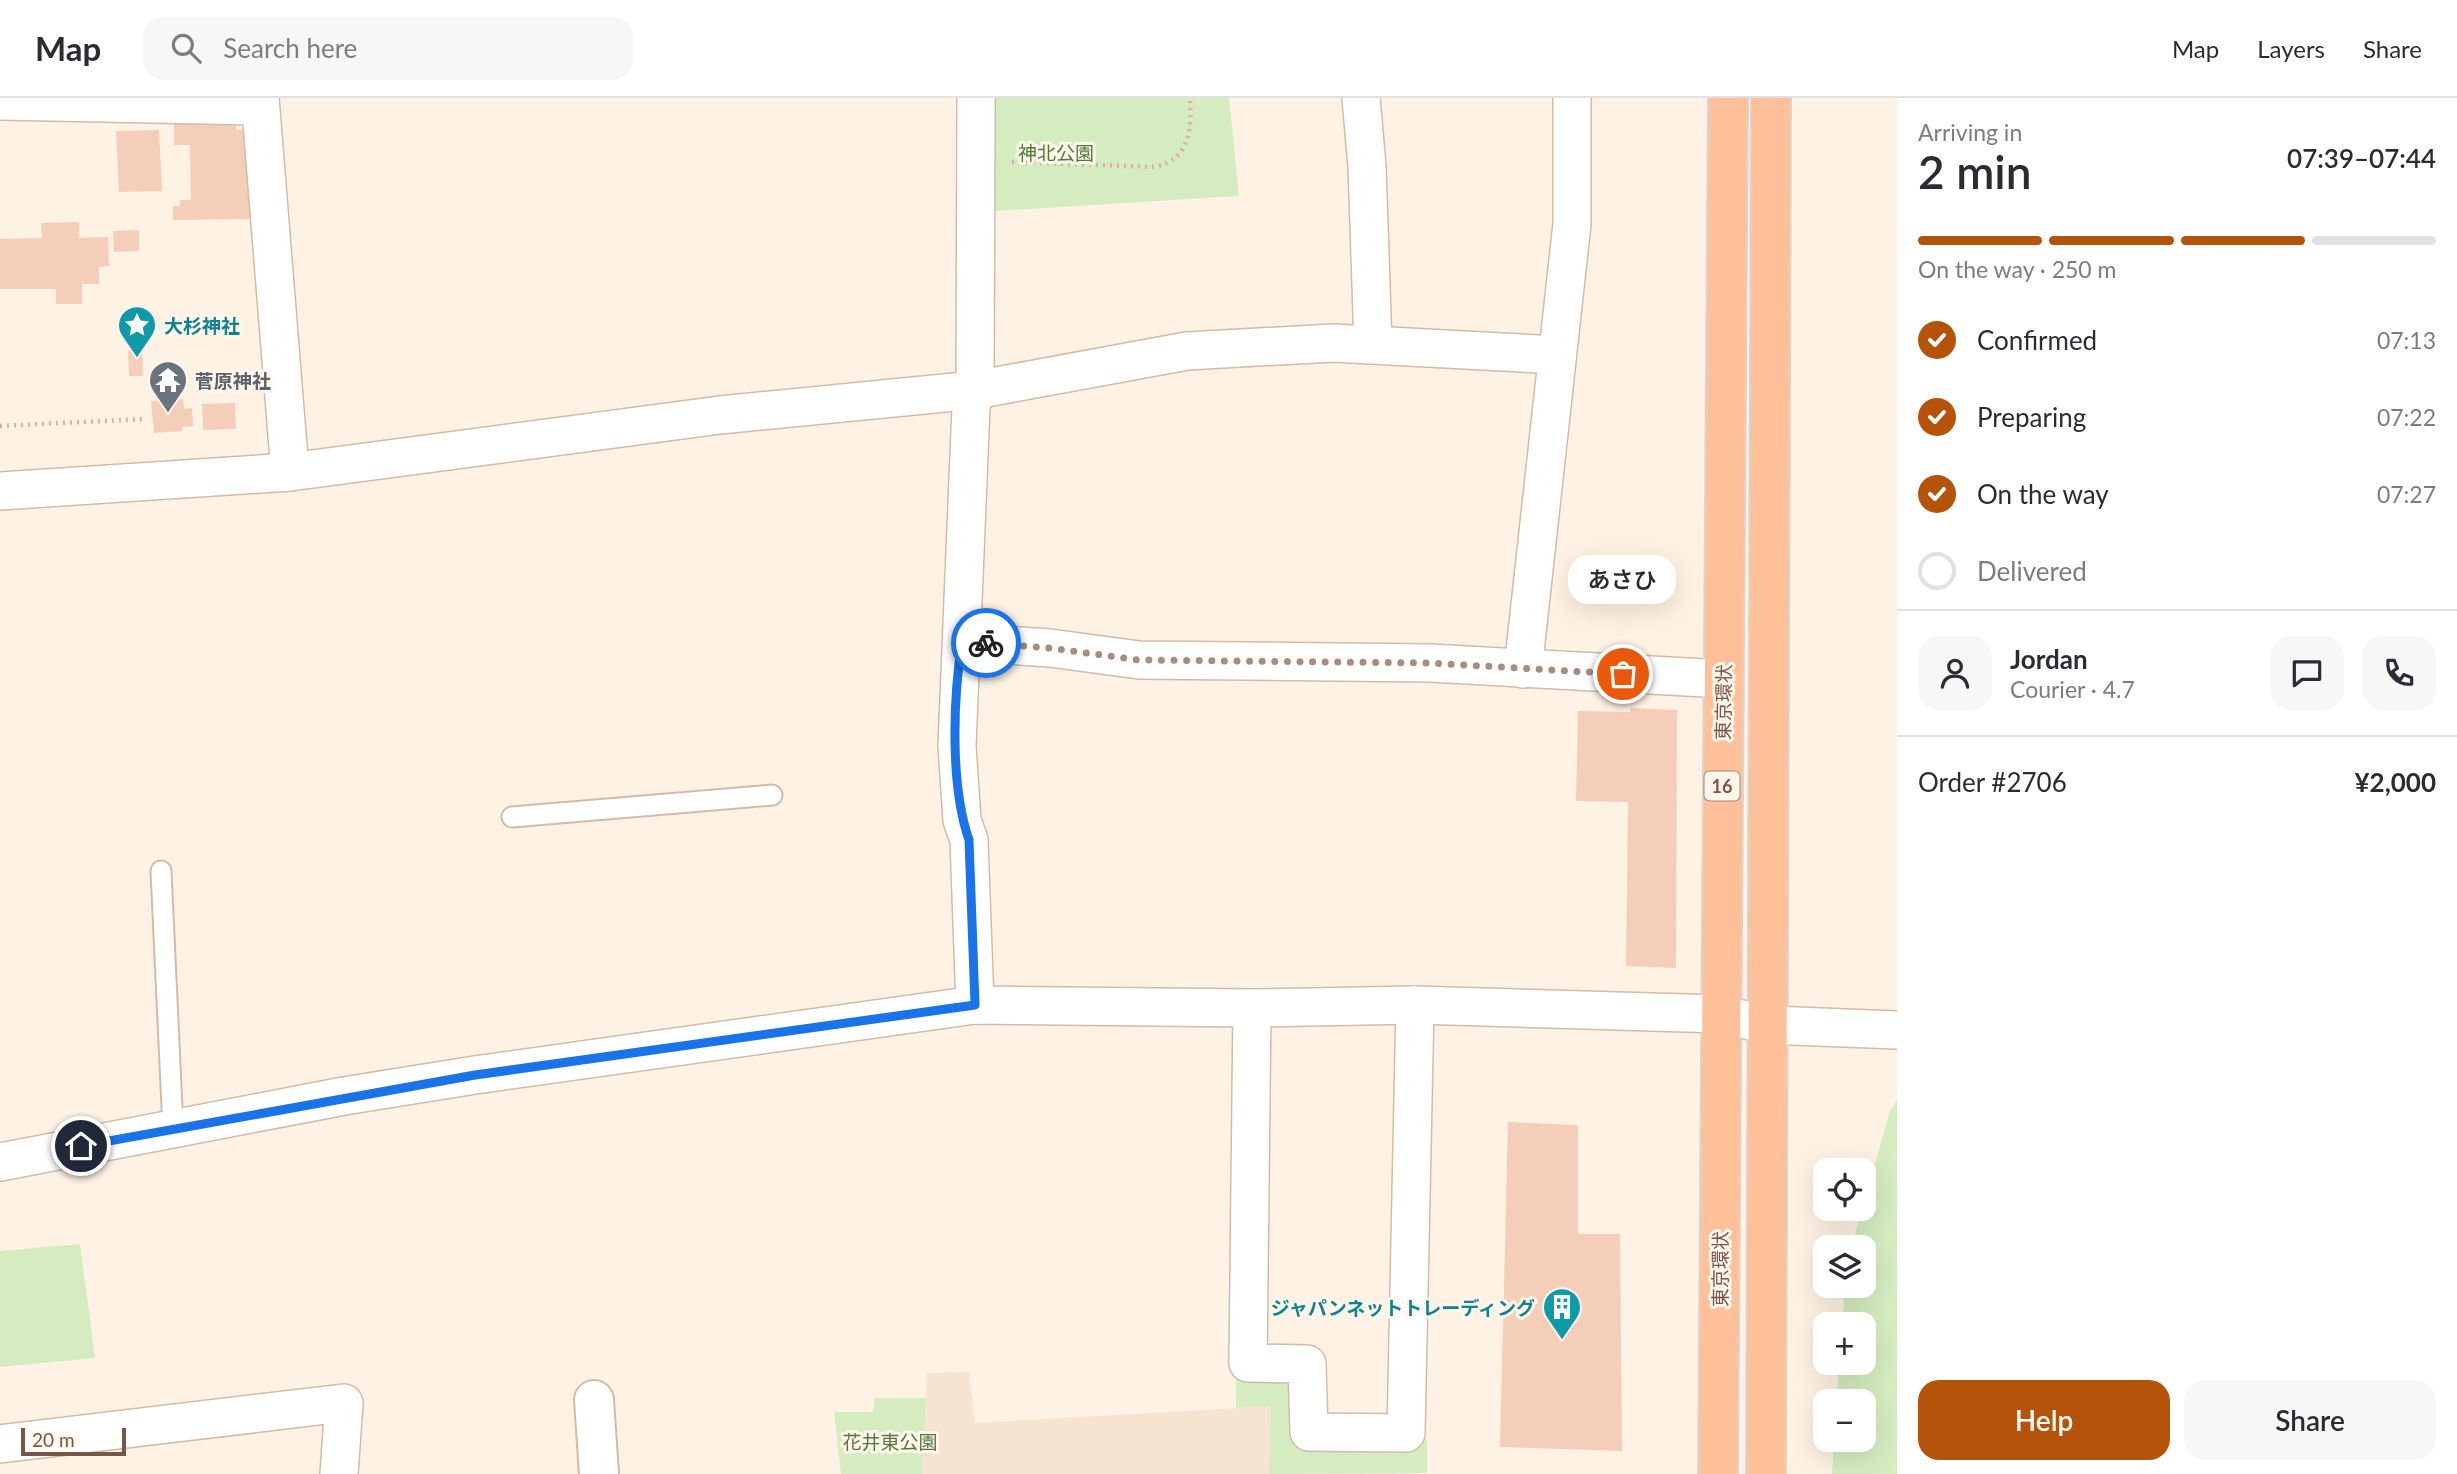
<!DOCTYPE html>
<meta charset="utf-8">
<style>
body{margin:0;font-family:Lato,"Noto Sans JP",sans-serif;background:#f7f7f7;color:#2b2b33;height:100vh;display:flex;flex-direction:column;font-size:26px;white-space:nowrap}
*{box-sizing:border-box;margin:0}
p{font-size:23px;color:#7c7c81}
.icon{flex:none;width:38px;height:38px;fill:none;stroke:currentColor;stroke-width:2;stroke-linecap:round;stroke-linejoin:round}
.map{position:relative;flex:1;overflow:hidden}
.sheet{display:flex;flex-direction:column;background:#fff;width:560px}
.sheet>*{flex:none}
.tools{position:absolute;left:1813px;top:1060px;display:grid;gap:14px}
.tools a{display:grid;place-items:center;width:63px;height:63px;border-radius:14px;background:#fff;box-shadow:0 7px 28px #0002;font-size:35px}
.scale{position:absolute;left:21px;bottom:18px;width:105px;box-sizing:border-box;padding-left:7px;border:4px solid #785647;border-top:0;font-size:19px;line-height:24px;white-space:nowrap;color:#785647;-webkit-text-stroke:5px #fff6eb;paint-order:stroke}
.pin{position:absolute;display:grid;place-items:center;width:60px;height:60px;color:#fff;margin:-30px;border:4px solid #fff;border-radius:50%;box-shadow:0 2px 7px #0007}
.courier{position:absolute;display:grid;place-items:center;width:70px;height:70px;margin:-35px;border:5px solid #1a73e8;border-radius:50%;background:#fff;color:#222;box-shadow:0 2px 9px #0007}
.bubble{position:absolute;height:49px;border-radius:21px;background:#fff;box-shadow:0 7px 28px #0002;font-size:23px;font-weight:600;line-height:49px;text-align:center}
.head em{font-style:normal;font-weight:600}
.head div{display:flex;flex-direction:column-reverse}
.head{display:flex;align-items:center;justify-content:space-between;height:119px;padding:0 21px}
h1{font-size:46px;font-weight:600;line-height:52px}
.bar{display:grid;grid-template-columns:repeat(4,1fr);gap:10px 7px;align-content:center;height:84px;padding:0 21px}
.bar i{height:9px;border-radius:5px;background:#e1e1e2}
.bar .selected{background:#b45309}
.bar p{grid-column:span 4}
.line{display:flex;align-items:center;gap:18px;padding:0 21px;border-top:2px solid #e1e1e2}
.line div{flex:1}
.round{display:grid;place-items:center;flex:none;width:74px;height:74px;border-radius:21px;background:#f7f7f7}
ol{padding:0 21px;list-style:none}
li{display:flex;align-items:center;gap:21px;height:77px}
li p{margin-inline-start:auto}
li .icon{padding:7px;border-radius:50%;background:#b45309;color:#fff;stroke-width:4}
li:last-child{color:#7c7c81}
li i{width:38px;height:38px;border:4px solid #e1e1e2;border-radius:50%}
.cta{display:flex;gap:14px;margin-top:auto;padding:14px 21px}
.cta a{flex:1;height:80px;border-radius:21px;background:#b45309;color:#fff;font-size:28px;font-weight:600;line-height:80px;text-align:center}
.cta a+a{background:#f7f7f7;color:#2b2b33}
header{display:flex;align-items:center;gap:42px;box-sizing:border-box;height:98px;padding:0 35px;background:#fff;border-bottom:2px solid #e1e1e2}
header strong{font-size:33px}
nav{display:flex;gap:38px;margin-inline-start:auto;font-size:24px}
.search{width:490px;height:63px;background:#f7f7f7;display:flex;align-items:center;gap:18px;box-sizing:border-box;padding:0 24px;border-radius:21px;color:#7c7c81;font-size:26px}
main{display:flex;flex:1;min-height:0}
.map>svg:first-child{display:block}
</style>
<header>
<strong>Map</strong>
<div class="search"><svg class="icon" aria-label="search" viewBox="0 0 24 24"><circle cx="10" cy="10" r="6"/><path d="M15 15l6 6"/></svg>Search here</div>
<nav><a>Map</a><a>Layers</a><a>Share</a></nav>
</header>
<main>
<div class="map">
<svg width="1897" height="1376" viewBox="0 0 1897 1376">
<rect width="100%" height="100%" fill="#fef2e4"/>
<path fill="#f6e4d1" d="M969 1274 975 1325 1271 1308 1269 1376H922L927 1275Z"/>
<g fill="#d5ecc1">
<path d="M992 0H1229L1239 98 995 113Z"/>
<path d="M1897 1002V1376H1832L1834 1342H1864V1304H1837L1839 1265H1864V1227H1842L1845 1188H1864V1150H1851L1890 1013Z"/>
<path d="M80 1146 95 1260 0 1269V1153Z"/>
<path d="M1286 1278 1298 1289 1299 1344 1427 1341V1375L1269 1376 1271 1308 1236 1310V1280Z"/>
<path d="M875 1300H926L922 1376H841L834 1314H873Z"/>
</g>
<g fill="#f5ceb9">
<path d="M236 25V32H249L255 121 173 122V108H180V102H191L190 47H174V26Z"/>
<path d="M159 32 162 93 119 94 116 33Z"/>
<path d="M79 124V140L108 139 109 168 99 169V186H82V206H56V191H0V141L42 140 41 125Z"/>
<path d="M139 132V153L114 154 113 133Z"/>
<path d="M142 251 143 278H129L128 252Z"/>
<path d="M183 301 184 311 192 310 193 328 182 329V333L154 335 151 303Z"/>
<path d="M235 305 236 331 203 332 202 306Z"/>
<path d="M1630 610 1677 612 1676 870 1626 868 1628 704 1576 703 1578 613 1630 614Z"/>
<path d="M1508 1024 1578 1027V1136H1620L1622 1353 1500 1349Z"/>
</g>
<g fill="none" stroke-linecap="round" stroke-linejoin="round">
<defs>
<g id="service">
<path d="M512 719 772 697"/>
<path d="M161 773 173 1031"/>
</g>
<g id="minor">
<path d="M260 0 290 374"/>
<path d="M1361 0 1367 68 1373 246"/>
<path d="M0 3 260 8"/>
<path d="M0 393 290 374 720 317 975 292 1187 253 1333 245 1557 257"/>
<path d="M962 544 1050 550 1139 562 1430 565 1724 581"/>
<path d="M1523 571 1572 126V0"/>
<path d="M975 907 969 742 962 722 957 648 971 309 975 292 976 0"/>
<path d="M1252 910 1248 1265 1307 1266 1309 1334 1406 1335 1415 907"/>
<path d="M0 1064 344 998 475 977 975 907 1252 910 1415 907 1720 916 1768 927 1897 932"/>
<path d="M0 1346 344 1305 339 1376"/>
</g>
<path id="tertiary" d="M594 1302 599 1376"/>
<g id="trunk">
<path d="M1718 1376 1728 0"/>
<path d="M1766 1376 1771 0"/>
</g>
</defs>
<use href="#service" stroke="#d2bbab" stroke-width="23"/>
<use href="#minor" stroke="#d2bbab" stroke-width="40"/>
<use href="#tertiary" stroke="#d2bbab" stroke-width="42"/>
<use href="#trunk" stroke="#dcd3cf" stroke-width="42"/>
<g stroke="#dab19c" stroke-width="4.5" stroke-dasharray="2 5" stroke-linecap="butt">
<path d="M1012 64 1156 69C1190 60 1192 31 1190 0"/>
<path d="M0 328 143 321"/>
</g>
<use href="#service" stroke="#fff" stroke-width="19"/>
<use href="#minor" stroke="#fff" stroke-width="37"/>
<use href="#tertiary" stroke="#fff" stroke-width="38"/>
<use href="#trunk" stroke="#fec098" stroke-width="38"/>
</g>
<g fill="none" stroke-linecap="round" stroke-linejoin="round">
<path stroke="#a78d7e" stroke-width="7" stroke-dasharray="0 12.6" d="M986 545 1050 550 1139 562 1430 565 1623 576"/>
<path stroke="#1a73e8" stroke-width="9" d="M81 1048 475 977 975 907 969 742C950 687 953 601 962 544L986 545"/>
</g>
<defs>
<symbol id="sight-pin" viewBox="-11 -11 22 30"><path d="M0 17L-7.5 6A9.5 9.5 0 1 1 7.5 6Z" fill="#0f9aa8" stroke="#fff6eb"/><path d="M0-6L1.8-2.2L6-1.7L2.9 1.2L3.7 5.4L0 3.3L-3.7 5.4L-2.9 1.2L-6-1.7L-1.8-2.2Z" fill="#fff"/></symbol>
<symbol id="temple-pin" viewBox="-11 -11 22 30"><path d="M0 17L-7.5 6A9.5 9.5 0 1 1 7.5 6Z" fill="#6b7280" stroke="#fff6eb"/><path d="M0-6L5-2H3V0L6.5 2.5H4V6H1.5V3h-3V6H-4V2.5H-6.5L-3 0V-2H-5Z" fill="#fff"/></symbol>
<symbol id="building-pin" viewBox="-11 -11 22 30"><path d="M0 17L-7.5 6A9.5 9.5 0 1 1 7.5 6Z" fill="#0f9aa8" stroke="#fff6eb"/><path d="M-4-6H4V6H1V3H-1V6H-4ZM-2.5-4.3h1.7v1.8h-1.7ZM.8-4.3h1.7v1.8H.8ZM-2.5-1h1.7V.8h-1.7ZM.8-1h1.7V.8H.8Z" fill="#fff"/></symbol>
</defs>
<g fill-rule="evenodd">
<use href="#sight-pin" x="115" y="205" width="44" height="60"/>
<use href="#temple-pin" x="146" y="260" width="44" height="60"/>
<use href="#building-pin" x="1540" y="1187" width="44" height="60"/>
</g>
<g text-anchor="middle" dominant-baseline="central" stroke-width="6" stroke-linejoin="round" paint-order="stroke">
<rect fill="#fff6eb" stroke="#a08678" stroke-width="2" x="1704.5" y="673.5" width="35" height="29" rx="5"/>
<g font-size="18" font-weight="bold" fill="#785647">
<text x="1722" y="688">16</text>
</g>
<g font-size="19" fill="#51793c" stroke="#fff6eb">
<text x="1056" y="54">神北公園</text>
<text x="890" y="1343">花井東公園</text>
</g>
<g font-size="19" font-weight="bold" fill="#0d838f" stroke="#fff6eb" text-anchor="start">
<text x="164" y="227">大杉神社</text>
<text x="1535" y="1209" text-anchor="end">ジャパンネットトレーディング</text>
</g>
<g font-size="19" font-weight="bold" fill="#5b616d" stroke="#fff6eb" text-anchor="start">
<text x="195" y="282">菅原神社</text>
</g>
<g font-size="19" fill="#785647" stroke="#fff6eb">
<text transform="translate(1723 604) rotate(-89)">東京環状</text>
<text transform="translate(1719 1171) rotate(-90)">東京環状</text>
</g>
</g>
</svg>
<div class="tools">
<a><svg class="icon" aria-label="locate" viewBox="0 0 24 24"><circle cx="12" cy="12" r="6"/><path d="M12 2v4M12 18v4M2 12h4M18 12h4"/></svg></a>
<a><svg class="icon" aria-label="layers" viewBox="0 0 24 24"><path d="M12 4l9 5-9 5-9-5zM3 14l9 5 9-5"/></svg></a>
<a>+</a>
<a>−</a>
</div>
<div class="scale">20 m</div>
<div class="pin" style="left:1623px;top:576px;background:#ea580c"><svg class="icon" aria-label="bag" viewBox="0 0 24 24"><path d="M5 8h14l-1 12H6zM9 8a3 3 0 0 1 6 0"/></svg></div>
<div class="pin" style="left:81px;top:1048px;background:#1f2937"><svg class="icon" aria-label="home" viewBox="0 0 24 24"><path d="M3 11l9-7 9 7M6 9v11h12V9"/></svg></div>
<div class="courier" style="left:986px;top:545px"><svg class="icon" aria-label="bike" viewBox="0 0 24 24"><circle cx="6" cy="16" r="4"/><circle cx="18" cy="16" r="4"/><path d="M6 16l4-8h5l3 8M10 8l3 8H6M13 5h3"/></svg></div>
<div class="bubble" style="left:1568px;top:457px;width:108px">あさひ</div>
</div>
<section class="sheet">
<div class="head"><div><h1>2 min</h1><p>Arriving in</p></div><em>07:39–07:44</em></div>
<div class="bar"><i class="selected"></i><i class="selected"></i><i class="selected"></i><i></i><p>On the way · 250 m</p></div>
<ol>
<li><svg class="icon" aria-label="check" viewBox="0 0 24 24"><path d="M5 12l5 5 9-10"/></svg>Confirmed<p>07:13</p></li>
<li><svg class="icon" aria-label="check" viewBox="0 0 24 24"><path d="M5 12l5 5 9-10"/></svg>Preparing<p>07:22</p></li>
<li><svg class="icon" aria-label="check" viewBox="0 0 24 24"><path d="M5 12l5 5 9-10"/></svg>On the way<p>07:27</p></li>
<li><i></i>Delivered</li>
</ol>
<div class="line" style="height:126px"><a class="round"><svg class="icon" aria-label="person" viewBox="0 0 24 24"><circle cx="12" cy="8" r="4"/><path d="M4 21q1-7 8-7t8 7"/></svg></a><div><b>Jordan</b><p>Courier · 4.7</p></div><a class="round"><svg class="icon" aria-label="chat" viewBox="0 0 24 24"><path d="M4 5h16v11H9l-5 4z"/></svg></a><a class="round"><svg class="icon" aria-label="phone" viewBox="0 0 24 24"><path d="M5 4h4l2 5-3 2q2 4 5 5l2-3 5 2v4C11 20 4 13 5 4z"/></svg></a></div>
<div class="line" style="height:91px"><div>Order #2706</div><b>¥2,000</b></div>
<div class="cta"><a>Help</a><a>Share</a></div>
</section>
</main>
